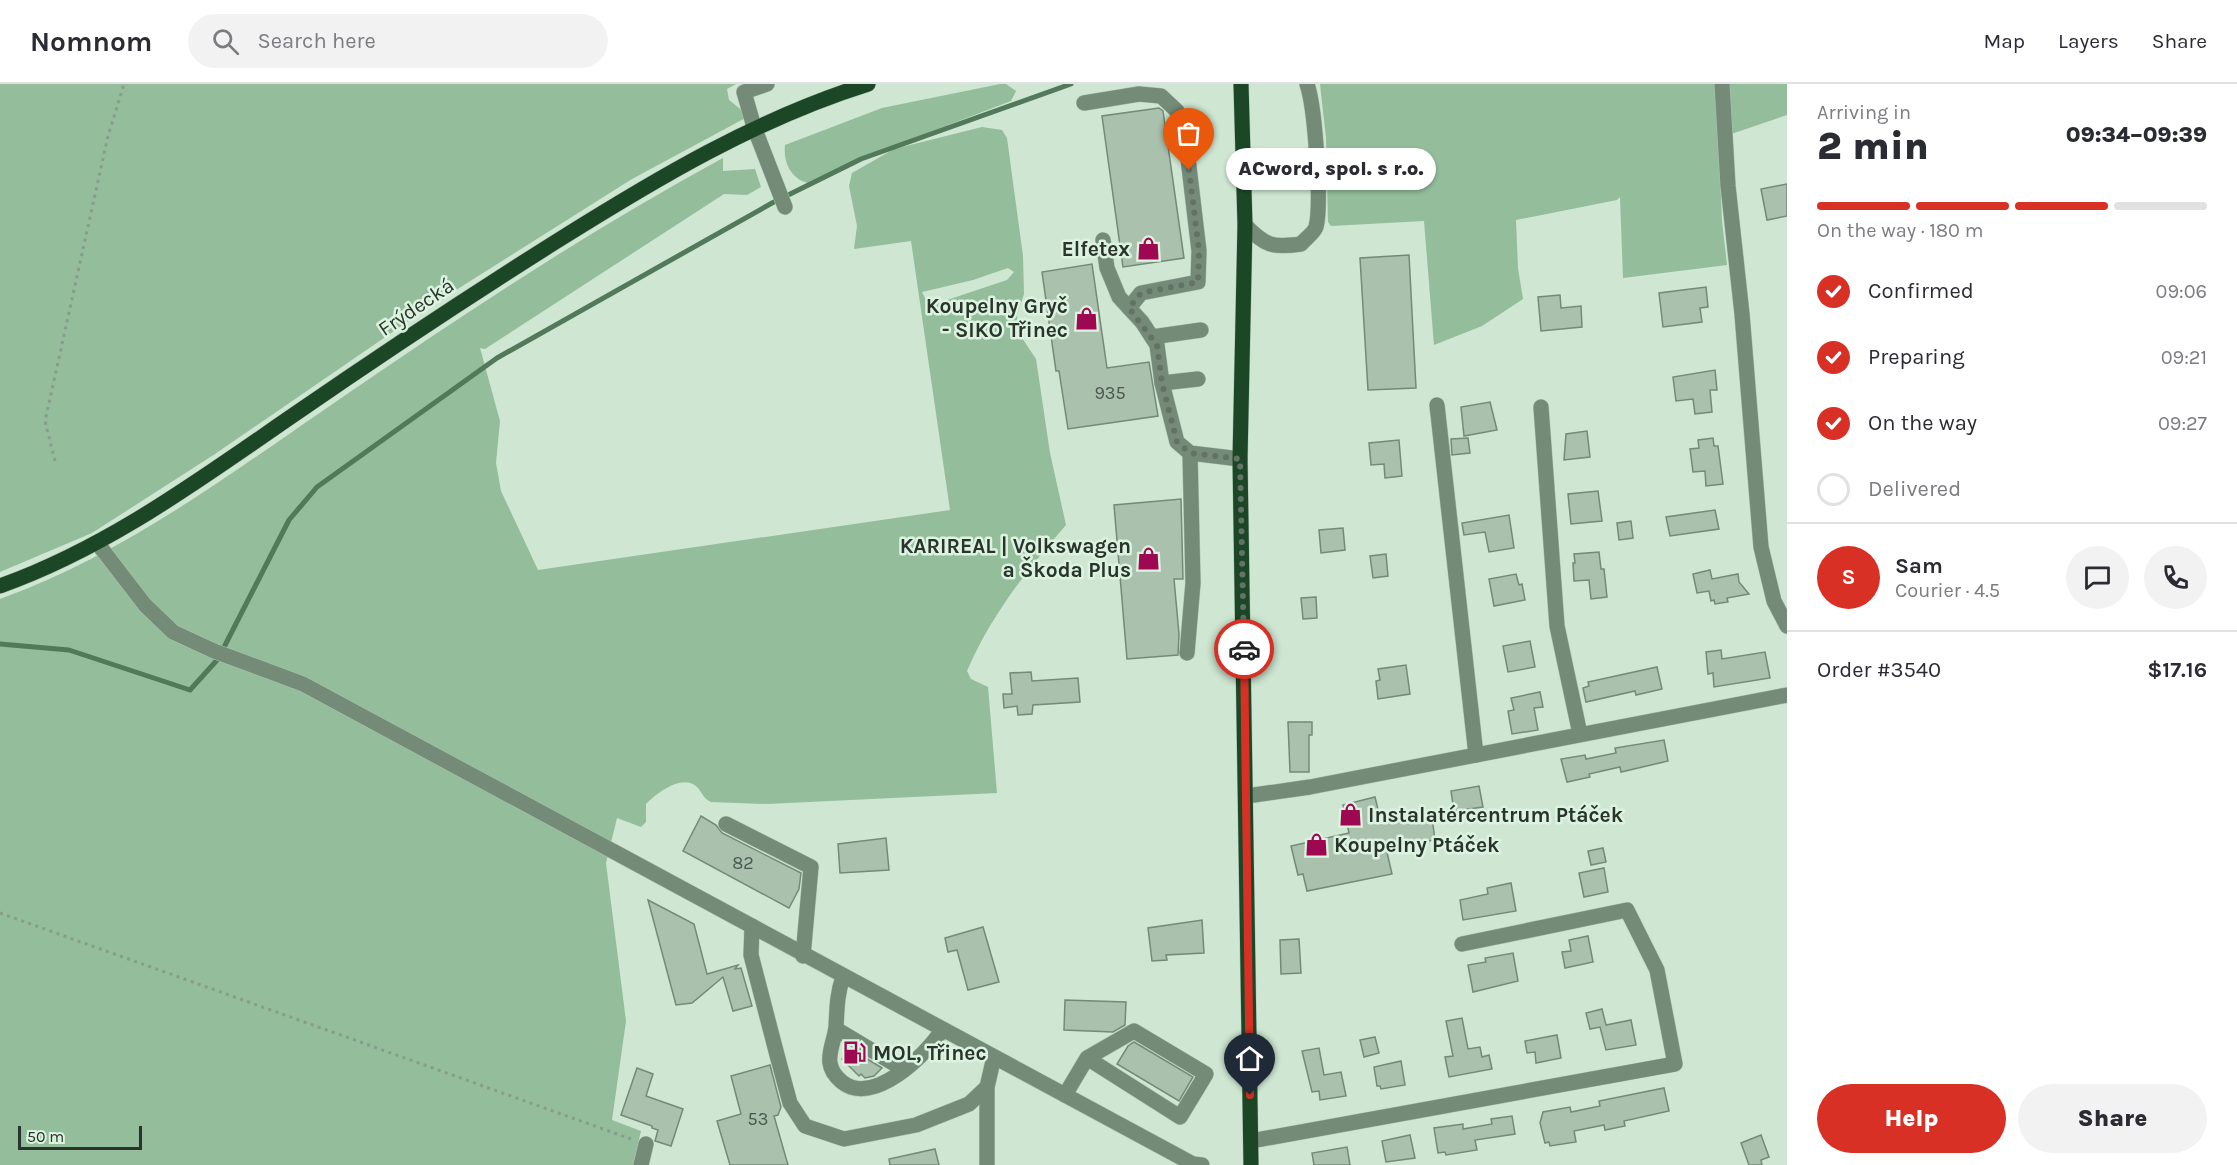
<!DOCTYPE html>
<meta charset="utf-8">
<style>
body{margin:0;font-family:Karla,sans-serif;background:#f2f2f3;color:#2b2b33;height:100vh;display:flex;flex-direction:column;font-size:22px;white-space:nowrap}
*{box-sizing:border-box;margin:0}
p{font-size:20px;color:#7c7c81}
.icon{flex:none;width:33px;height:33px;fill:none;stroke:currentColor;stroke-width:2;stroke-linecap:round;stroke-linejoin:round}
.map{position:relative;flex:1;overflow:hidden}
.sheet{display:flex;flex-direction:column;background:#fff;width:450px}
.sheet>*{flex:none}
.scale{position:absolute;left:18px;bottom:15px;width:124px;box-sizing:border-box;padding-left:6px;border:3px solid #2b342c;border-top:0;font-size:16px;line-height:21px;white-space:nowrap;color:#2b342c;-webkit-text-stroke:4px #dbf3df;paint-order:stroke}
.pin{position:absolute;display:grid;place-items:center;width:51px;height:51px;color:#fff;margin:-62px -26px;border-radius:50% 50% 50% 0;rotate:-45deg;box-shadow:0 0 6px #0007}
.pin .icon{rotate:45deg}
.courier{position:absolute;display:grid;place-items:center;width:60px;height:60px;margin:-30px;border:4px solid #d93025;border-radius:50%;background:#fff;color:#222;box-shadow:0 2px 8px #0007}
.bubble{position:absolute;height:42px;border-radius:21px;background:#fff;box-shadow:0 2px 4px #0004;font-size:20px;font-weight:800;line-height:42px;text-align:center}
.headline em{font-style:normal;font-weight:800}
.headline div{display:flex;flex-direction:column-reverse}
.headline{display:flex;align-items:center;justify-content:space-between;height:102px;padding:0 30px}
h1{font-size:39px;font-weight:800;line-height:45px}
.bar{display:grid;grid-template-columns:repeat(4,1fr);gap:9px 6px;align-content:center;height:72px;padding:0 30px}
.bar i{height:8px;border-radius:4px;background:#e1e1e2}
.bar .active{background:#d93025}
.bar p{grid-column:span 4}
.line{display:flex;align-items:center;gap:15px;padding:0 30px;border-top:2px solid #e1e1e2}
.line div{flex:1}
.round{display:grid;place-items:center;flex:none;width:63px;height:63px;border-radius:32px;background:#f2f2f3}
ol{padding:0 30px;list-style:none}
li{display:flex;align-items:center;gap:18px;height:66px}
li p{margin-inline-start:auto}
li .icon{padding:6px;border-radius:50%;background:#d93025;color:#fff;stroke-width:4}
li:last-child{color:#7c7c81}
li i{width:33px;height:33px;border:3px solid #e1e1e2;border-radius:50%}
.primary-button{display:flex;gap:12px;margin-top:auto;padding:12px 30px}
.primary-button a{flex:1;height:69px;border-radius:36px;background:#d93025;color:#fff;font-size:24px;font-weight:800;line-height:69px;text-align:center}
.primary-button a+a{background:#f2f2f3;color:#2b2b33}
header{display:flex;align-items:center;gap:36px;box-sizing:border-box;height:84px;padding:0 30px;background:#fff;border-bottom:2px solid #e1e1e2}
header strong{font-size:28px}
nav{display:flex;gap:33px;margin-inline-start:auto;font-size:21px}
.search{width:420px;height:54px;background:#f2f2f3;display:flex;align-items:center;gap:15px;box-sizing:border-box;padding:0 21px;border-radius:33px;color:#7c7c81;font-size:22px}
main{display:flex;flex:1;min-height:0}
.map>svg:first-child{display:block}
</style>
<header>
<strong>Nomnom</strong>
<div class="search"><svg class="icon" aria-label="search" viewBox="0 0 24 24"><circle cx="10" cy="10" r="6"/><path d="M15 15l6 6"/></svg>Search here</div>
<nav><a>Map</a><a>Layers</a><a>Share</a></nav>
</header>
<main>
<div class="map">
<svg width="1787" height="1081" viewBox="0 0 1787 1081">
<rect width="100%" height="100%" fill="#cee6d2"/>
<g fill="#93bd9b" fill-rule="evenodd">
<path d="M0 0H736L727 5 729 16 749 32 632 95 429 223 215 370 92 449 0 488Z"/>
<path d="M1000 0H1006L1016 7 1011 17 870 71 808 99C791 95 783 78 785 61L882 24Z"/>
<path d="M1320 0H1716L1722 137 1727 181 1623 194 1620 113 1617 116 1516 136 1518 184 1523 215 1482 242 1434 261 1424 137 1331 142 1328 138 1326 54Z"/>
<path d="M1729 0H1787V31L1731 50Z"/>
<path d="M982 43 1002 46 1007 54 1023 172 1024 210 1017 231 1018 248 1036 275 1050 369 1066 441C1027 486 991 531 967 587L971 595 988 603 997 709 767 720 711 718C703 714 703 710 698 704 683 688 656 710 646 720V738L641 743 617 734 606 779 626 937 612 1036 641 1047 633 1081H0V515C128 469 238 384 350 308 471 225 594 144 723 74V87L755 85 761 103 747 111 724 110 485 265 480 264 500 337 496 379 501 407 538 486 950 426 911 157 854 165 857 142 849 102 852 89 894 65ZM1008 184 1014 188 1007 196 938 219 927 218 922 208 973 196Z"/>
</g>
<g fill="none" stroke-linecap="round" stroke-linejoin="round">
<path stroke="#51795a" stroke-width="5" d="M0 560 69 566 190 606 218 575 289 436 317 403 497 274 772 119 861 75 1071 0"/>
</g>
<g fill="#aac1ae" stroke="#748a77" stroke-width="1.5">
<path d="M1159 24 1163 27 1184 174 1123 183 1102 32Z"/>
<path d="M1787 100V132L1767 136 1761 105Z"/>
<path d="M1409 171 1416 304 1368 306 1360 174Z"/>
<path d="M1092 180 1107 284 1149 278 1158 332 1068 345 1059 287H1056L1042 188Z"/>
<path d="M1706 203 1708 223 1700 224 1702 238 1663 243 1659 209Z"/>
<path d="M1560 211 1561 224 1581 222 1582 243 1541 247 1538 213Z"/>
<path d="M1715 286 1717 306H1710L1712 328 1695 330 1693 315 1676 317 1673 293Z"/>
<path d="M1490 318 1497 346 1464 352 1461 323Z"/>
<path d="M1587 347 1590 373 1564 376 1566 350Z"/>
<path d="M1468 354 1470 369 1452 371 1451 355Z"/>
<path d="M1713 354 1714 362H1718L1723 400 1706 402 1705 387 1693 388 1690 365 1699 364 1698 356Z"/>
<path d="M1399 356 1402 392 1385 394 1384 380 1371 381 1369 359Z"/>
<path d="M1598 407 1602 437 1571 440 1568 410Z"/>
<path d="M1181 415 1183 495H1174L1179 550 1178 571 1127 575 1114 421Z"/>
<path d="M1715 426 1719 445 1670 452 1666 433Z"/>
<path d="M1509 431 1514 464 1489 468 1485 448 1464 451 1462 439Z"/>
<path d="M1631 437 1633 454 1619 456 1617 439Z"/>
<path d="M1343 444 1345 466 1321 469 1319 446Z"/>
<path d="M1599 468 1601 485H1604L1607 513 1591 515 1589 496 1574 497 1573 479H1575L1574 470Z"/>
<path d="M1386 470 1388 492 1373 494 1370 472Z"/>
<path d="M1710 486 1712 495 1738 490 1739 498 1749 510 1727 514 1728 518 1715 520 1714 516 1711 517 1709 507 1697 509 1693 490Z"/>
<path d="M1516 490 1519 501 1522 500 1525 516 1494 522 1489 495Z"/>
<path d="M1316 513 1317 534 1303 535 1301 514Z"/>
<path d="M1530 557 1535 583 1508 588 1503 562Z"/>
<path d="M1721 566 1722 575 1765 568 1770 594 1714 603 1713 589 1708 590 1706 568Z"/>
<path d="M1406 581 1410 610 1378 615 1376 597 1380 596 1378 585Z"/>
<path d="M1657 583 1662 605 1636 611 1635 607 1586 618 1583 604 1589 602 1588 598Z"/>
<path d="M1031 588 1032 597 1078 594 1080 618 1033 621 1032 630 1018 631 1017 622 1004 624 1003 610H1012L1010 589Z"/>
<path d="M1540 608 1543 623 1534 624 1538 646 1512 650 1508 627 1514 626 1511 614Z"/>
<path d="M1288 638H1312V651H1309V688H1290Z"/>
<path d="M1664 656 1668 677 1621 688 1620 683 1589 690 1590 693 1567 698 1561 675 1585 671 1586 675 1616 669 1615 664Z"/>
<path d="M1479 702 1483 723 1454 727 1451 707Z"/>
<path d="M1375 713 1380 734 1431 726 1435 756 1386 764 1392 790 1307 807 1303 790 1298 791 1291 762 1349 749 1343 721Z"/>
<path d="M701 732 716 741 722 749 801 789 799 805 789 824 683 767Z"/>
<path d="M886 754 889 786 840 789 838 760Z"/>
<path d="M1603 764 1606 778 1591 781 1588 767Z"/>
<path d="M1604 784 1608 808 1584 813 1579 789Z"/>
<path d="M1511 799 1516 827 1463 836 1460 816 1488 810 1487 804Z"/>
<path d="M648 816 694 840 707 890 738 881 735 885 741 884 752 922 733 927 723 893 692 919 676 921Z"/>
<path d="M1202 836 1204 869 1166 871 1167 876 1152 877 1148 844Z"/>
<path d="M983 843 999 898 968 906 957 866 948 868 945 854Z"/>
<path d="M1588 852 1593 878 1565 884 1562 868 1571 867 1569 856Z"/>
<path d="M1299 855 1301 889 1281 890 1280 856Z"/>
<path d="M1513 869 1518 897 1473 908 1468 881 1486 878 1485 874Z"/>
<path d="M1065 916 1126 918 1125 941 1113 948 1064 946Z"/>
<path d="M1602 925 1606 941 1631 936 1636 961 1606 966 1600 943 1590 945 1586 929Z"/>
<path d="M1462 934 1468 965 1480 963 1482 973 1489 971 1492 985 1449 993 1445 973 1453 972 1446 937Z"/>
<path d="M1557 951 1561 974 1536 979 1535 968 1527 969 1525 957Z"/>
<path d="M1375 953 1379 969 1364 973 1360 956Z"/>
<path d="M1134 958 1193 993 1179 1017 1117 980 1128 962Z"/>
<path d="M1319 964 1324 991 1341 988 1346 1012 1320 1016 1319 1007 1312 1008 1302 967Z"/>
<path d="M851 965 882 984 874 992 865 994 861 990 859 992 842 975Z"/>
<path d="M1401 977 1405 1001 1381 1005 1380 1002H1377L1374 983Z"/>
<path d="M770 981 781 1023 778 1031 774 1032 788 1081H730L717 1037 741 1030 731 992Z"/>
<path d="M637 984 653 990 646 1012 683 1025 671 1062 655 1057 658 1046 652 1044V1042L621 1031Z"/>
<path d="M1664 1004 1669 1027 1624 1037 1625 1042 1605 1046 1604 1041 1574 1047 1576 1058 1550 1062 1549 1058 1545 1059 1540 1039 1543 1028 1570 1023 1571 1028 1600 1022 1599 1017Z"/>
<path d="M1512 1032 1515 1050 1475 1056 1477 1066 1446 1071 1445 1068 1438 1069 1434 1044 1463 1040V1045L1492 1040 1491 1035Z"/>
<path d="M1410 1051 1415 1074 1386 1078 1382 1057Z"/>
<path d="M1761 1051 1769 1073 1761 1076 1762 1081H1749L1741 1059Z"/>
<path d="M1347 1063 1350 1081H1314L1312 1069Z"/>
<path d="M935 1065 939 1081H890L889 1075Z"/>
</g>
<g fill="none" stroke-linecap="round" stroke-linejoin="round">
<defs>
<g id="minor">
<path d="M767 0 744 8 754 43 785 123"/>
<path d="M1722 0 1728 102 1742 230 1761 463 1774 517 1787 542"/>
<path d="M1084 19 1139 10 1161 12 1177 27 1187 66 1199 167 1198 198 1141 209 1129 224"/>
<path d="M1245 141C1265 162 1273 164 1301 160 1305 155 1314 149 1316 143 1322 120 1315 23 1307 0"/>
<path d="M1103 156 1107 184 1119 213 1142 238 1157 261 1162 299 1177 358 1190 369 1240 375"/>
<path d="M1152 253 1201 246"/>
<path d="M1162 299 1198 295"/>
<path d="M1437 321 1476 671"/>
<path d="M1541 323 1557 542 1580 650"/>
<path d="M98 460 145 521 173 548 214 567 303 600 1193 1080 1202 1081"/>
<path d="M1187 569 1193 499 1190 369"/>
<path d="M1247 712 1310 703 1787 611"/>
<path d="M726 740 811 783 803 872"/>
<path d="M752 842 751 871 777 971 790 1019 805 1042 844 1055 916 1041 969 1020 987 1003"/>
<path d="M843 893C837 910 837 924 836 943 835 954 828 968 830 979 831 987 836 993 842 998 873 1023 926 971 942 946"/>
<path d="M836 945 903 985"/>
<path d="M1065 1011 1087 974 1180 1033 1206 990 1134 947 1087 974"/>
<path d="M1251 1057 1675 980 1657 886 1627 826 1462 860"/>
<path d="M641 1081 646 1060"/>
<path d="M987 1081V1003L994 973"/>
</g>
<g id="major">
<path d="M1241 0 1245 141 1240 375 1251 1081"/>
<path d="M0 502C107 464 199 396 292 332 379 272 468 213 557 157 656 95 756 35 868 0"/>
</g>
</defs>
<use href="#minor" stroke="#adc2b1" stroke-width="16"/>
<use href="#major" stroke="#adc2b1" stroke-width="16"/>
<g stroke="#899b8c" stroke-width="3" stroke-dasharray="3 4.5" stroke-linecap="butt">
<path d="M55 377 45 337 108 52 124 0"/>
<path d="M0 829 631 1055"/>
</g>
<use href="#minor" stroke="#748b78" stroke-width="15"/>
<use href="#major" stroke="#1b4727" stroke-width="15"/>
</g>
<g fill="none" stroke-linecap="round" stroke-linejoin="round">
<path stroke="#647266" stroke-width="6" stroke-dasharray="0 10.8" d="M1189 86 1199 167 1198 198 1141 209 1129 224 1157 261 1162 299 1177 358 1190 369 1240 375 1244 565"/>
<path stroke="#d93025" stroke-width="8" d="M1244 565 1250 1011"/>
</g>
<defs>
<symbol id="shop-bare" viewBox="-9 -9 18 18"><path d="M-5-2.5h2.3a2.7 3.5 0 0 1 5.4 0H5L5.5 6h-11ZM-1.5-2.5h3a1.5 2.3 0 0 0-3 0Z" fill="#9e0852" stroke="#dbf3df" stroke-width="2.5" paint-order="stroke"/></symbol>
<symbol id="fuel-bare" viewBox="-9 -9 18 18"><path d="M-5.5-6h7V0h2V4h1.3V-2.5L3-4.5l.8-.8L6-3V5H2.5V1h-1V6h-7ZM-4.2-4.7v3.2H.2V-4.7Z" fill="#9e0852" stroke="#dbf3df" stroke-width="2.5" paint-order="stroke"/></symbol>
</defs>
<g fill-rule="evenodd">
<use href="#shop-bare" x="1132" y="148" width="33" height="33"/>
<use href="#shop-bare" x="1070" y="218" width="33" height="33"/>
<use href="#shop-bare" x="1132" y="458" width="33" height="33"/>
<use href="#shop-bare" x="1334" y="714" width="33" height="33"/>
<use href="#shop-bare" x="1300" y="744" width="33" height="33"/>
<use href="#fuel-bare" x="838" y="952" width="33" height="33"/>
</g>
<g text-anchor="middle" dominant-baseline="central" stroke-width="5" stroke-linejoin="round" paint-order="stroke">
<g font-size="18" fill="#4b574c">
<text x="1110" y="309">935</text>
<text x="743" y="779">82</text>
<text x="758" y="1035">53</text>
</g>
<g font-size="21" font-weight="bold" fill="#2b342c" stroke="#dbf3df" text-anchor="end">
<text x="1130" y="165">Elfetex</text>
<text x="1068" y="222">Koupelny Gryč<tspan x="1068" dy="24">- SIKO Třinec</tspan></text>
<text x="1131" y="462">KARIREAL | Volkswagen<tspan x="1131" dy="24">a Škoda Plus</tspan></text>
<text x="1368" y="731" text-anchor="start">Instalatércentrum Ptáček</text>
<text x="1334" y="761" text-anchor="start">Koupelny Ptáček</text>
<text x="873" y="969" text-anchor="start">MOL, Třinec</text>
</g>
<g font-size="21" fill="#2b342c" stroke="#dbf3df">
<text transform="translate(416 223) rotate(-34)">Frýdecká</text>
</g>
</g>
</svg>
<div class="scale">50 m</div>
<div class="pin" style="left:1189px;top:86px;background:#ea580c"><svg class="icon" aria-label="bag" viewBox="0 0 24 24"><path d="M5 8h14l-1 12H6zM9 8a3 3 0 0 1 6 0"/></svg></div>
<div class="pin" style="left:1250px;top:1011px;background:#1f2937"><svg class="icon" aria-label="home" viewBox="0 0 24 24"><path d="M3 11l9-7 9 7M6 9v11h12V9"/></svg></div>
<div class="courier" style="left:1244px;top:565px"><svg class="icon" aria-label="car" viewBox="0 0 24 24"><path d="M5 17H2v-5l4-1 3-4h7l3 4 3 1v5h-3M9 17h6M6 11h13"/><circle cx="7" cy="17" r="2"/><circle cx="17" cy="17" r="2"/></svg></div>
<div class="bubble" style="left:1226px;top:64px;width:210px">ACword, spol. s r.o.</div>
</div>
<section class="sheet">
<div class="headline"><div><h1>2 min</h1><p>Arriving in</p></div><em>09:34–09:39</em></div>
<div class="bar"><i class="active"></i><i class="active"></i><i class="active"></i><i></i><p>On the way · 180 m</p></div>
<ol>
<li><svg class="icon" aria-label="check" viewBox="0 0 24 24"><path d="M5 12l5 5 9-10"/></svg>Confirmed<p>09:06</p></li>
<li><svg class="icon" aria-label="check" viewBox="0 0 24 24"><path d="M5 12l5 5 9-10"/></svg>Preparing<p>09:21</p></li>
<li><svg class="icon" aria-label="check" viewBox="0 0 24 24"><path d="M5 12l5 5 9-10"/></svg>On the way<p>09:27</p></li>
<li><i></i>Delivered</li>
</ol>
<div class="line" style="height:108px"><b class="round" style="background:#d93025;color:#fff">S</b><div><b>Sam</b><p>Courier · 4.5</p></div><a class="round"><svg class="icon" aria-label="chat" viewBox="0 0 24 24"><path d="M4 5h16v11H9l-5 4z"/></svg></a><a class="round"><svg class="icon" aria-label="phone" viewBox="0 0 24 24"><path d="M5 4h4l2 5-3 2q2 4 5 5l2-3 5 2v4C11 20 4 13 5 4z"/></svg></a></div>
<div class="line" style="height:78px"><div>Order #3540</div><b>$17.16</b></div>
<div class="primary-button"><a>Help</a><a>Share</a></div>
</section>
</main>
